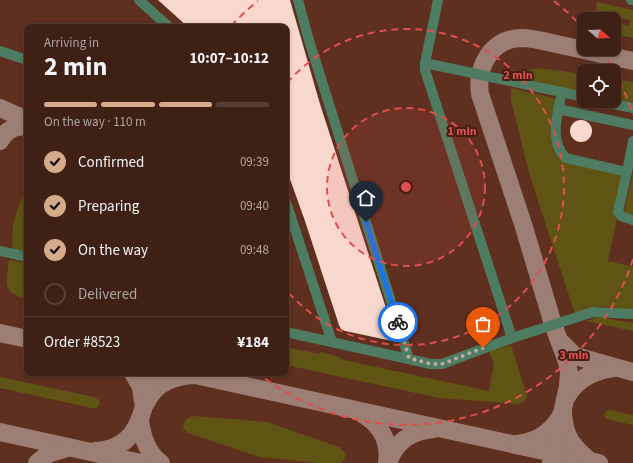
<!DOCTYPE html>
<meta charset="utf-8">
<style>
body{margin:0;font-family:"Source Sans 3",sans-serif;background:#45281e;color:#f1f3f6;height:100vh;display:flex;flex-direction:column;font-size:15px;white-space:nowrap}
*{box-sizing:border-box;margin:0}
p{font-size:13px;color:#ada3a0}
.icon{flex:none;width:22px;height:22px;fill:none;stroke:currentColor;stroke-width:2;stroke-linecap:round;stroke-linejoin:round}
.map{position:relative;flex:1;overflow:hidden}
.details{position:absolute;left:24px;top:24px;width:265px;height:352px;display:flex;flex-direction:column;background:#3e2015;border-radius:8px;box-shadow:0 2px 6px #0003,0 0 0 1px #573e34}
.details>*{flex:none}
.needle{width:26px;rotate:109deg}
.buttons{position:absolute;left:577px;top:12px;display:grid;gap:8px}
.buttons a{display:grid;place-items:center;width:44px;height:44px;border-radius:8px;background:#3e2015;box-shadow:0 2px 6px #0003,0 0 0 1px #573e34;font-size:20px}
.pin{position:absolute;display:grid;place-items:center;width:34px;height:34px;color:#fff;margin:-41px -17px;border-radius:50% 50% 50% 0;rotate:-45deg;box-shadow:0 0 4px #0007}
.pin .icon{rotate:45deg}
.courier{position:absolute;display:grid;place-items:center;width:40px;height:40px;margin:-20px;border:3px solid #1a73e8;border-radius:50%;background:#fff;color:#222;box-shadow:0 1px 5px #0007}
.headline em{font-style:normal;font-weight:700}
.headline div{display:flex;flex-direction:column-reverse}
.headline{display:flex;align-items:center;justify-content:space-between;height:68px;padding:0 20px}
h1{font-size:26px;font-weight:700;line-height:30px}
.bar{display:grid;grid-template-columns:repeat(4,1fr);gap:6px 4px;align-content:center;height:48px;padding:0 20px}
.bar i{height:5px;border-radius:3px;background:#573e34}
.bar .active{background:#d6ab8b}
.bar p{grid-column:span 4}
.line{display:flex;align-items:center;gap:10px;padding:0 20px;border-top:1px solid #573e34}
.line div{flex:1}
ol{padding:0 20px;list-style:none}
li{display:flex;align-items:center;gap:12px;height:44px}
li p{margin-inline-start:auto}
li .icon{padding:4px;border-radius:50%;background:#d6ab8b;color:#111;stroke-width:4}
li:last-child{color:#ada3a0}
li i{width:22px;height:22px;border:2px solid #573e34;border-radius:50%}
.map>svg:first-child{display:block}
</style>
<div class="map">
<svg width="633" height="463" viewBox="0 0 633 463">
<rect width="100%" height="100%" fill="#522a1c"/>
<path fill="#5f2f1f" fill-rule="evenodd" d="M0 0H633V463H0ZM584 19H614V49H584ZM27 27H286V373H27ZM584 71H614V101H584Z"/>
<g fill="#605414">
<path d="M597 2 633 10V38L614 34V22L629 26 630 20 595 13Z"/>
<path d="M538 68 584 74V93L515 78 523 71Z"/>
<path d="M614 79 633 82V103L614 99Z"/>
<path d="M511 88 557 99 554 131 564 161 626 175 608 261 633 267V310C620 311 608 305 596 307 589 308 581 312 575 314L529 173 511 100Z"/>
<path d="M633 173V214L624 213Z"/>
<path d="M27 184V252L12 249 13 223Z"/>
<path d="M9 260 27 263V299C0 292 7 284 9 260Z"/>
<path d="M598 317 633 323V331L586 321Z"/>
<path d="M511 345 527 396 525 401 519 404 439 398 286 365V347L319 354 320 352 340 357 339 359 489 391 494 364 489 351Z"/>
<path d="M0 377 94 397 99 400 100 404 97 408H92L0 388Z"/>
<path d="M610 410 633 415V425L606 419 604 415 606 411Z"/>
<path d="M193 416 267 422 339 447 346 454 345 459 340 463H319L259 457 188 433 183 428C184 421 186 418 193 416Z"/>
</g>
<g fill="none" stroke-linecap="round" stroke-linejoin="round">
<g stroke="#9c7e74" stroke-width="18">
<path d="M0 108 27 120"/>
<path d="M0 141C6 130 15 125 27 127"/>
<path d="M0 333 27 339"/>
<path d="M562 343 575 356 633 372"/>
<path d="M133 373 141 387 143 402"/>
<path d="M186 373 599 463"/>
<path d="M566 398C576 379 593 371 613 368"/>
<path d="M146 403C156 382 174 376 195 375"/>
<path d="M361 413C381 424 390 441 387 463"/>
<path d="M140 420C142 437 147 453 161 463"/>
<path d="M0 432 141 463"/>
<path d="M517 444C539 441 553 431 563 412 564 435 571 446 590 461"/>
<path d="M95 451C141 449 143 409 151 373"/>
<path d="M37 463 48 454 67 448"/>
<path d="M388 463C396 441 411 431 434 429"/>
<path d="M551 463 568 386 569 373 567 362 553 324 523 224 480 94C476 67 491 39 521 38 534 38 548 42 561 45 585 50 609 56 633 61"/>
</g>
</g>
<g fill="#f8d7cd">
<path d="M158 0H290L320 104 397 342 345 331 341 329 339 325 305 221 286 168V27H188Z"/>
<circle cx="581" cy="131" r="11"/>
</g>
<g fill="none" stroke-linecap="round" stroke-linejoin="round">
<g stroke="#4e7c62" stroke-width="10">
<path d="M139 0 169 27"/>
<path d="M298 0 308 37 409 359"/>
<path d="M631 0H633"/>
<path d="M0 51 27 60"/>
<path d="M425 63 584 97"/>
<path d="M562 92C558 113 548 141 566 158L627 172 633 141"/>
<path d="M600 101 633 108"/>
<path d="M558 109 633 125"/>
<path d="M627 172 618 212 621 216 633 220"/>
<path d="M286 202 332 342"/>
<path d="M0 251 27 257"/>
<path d="M286 332 431 364H442L512 338 425 70V63L438 0"/>
<path d="M512 338 593 312 633 314"/>
</g>
</g>
<g fill="none" stroke-linecap="round" stroke-linejoin="round">
<path stroke="#c1a9a0" stroke-width="4" stroke-dasharray="0 7.2" d="M398 322 409 358 431 364H442L483 348"/>
<path stroke="#1a73e8" stroke-width="5" d="M366 222 398 322"/>
</g>
<circle cx="406" cy="187" r="79" fill="#de4f4e" fill-opacity=".12"/>
<g fill="none" stroke="#de4f4e" stroke-width="2" stroke-dasharray="7 5">
<circle cx="406" cy="187" r="79"/>
<path d="M287 83A158 158 0 1 1 287 291"/>
<path d="M633 259A238 238 0 0 1 258 373M231 26A238 238 0 0 1 258 1M554 1A238 238 0 0 1 583 28M601 50A238 238 0 0 1 633 115"/>
</g>
<circle cx="406" cy="187" r="6" fill="#de4f4e" stroke="#471f12" stroke-width="2"/>
<g font-size="12" text-anchor="middle" font-weight="bold" fill="#de4f4e" stroke="#471f12" stroke-width="4" stroke-linejoin="round" paint-order="stroke">
<text x="518" y="79">2 min</text>
<text x="462" y="135">1 min</text>
<text x="574" y="359">3 min</text>
</g>
</svg>
<div class="buttons">
<a><svg class="needle" viewBox="-14 -14 28 28"><path d="M0-13l5 13h-10z" fill="#e53935"/><path d="M0 13l5-13h-10z" fill="#ada3a0"/></svg></a>
<a><svg class="icon" aria-label="locate" viewBox="0 0 24 24"><circle cx="12" cy="12" r="6"/><path d="M12 2v4M12 18v4M2 12h4M18 12h4"/></svg></a>
</div>
<div class="pin" style="left:483px;top:348px;background:#ea580c"><svg class="icon" aria-label="bag" viewBox="0 0 24 24"><path d="M5 8h14l-1 12H6zM9 8a3 3 0 0 1 6 0"/></svg></div>
<div class="pin" style="left:366px;top:222px;background:#1f2937"><svg class="icon" aria-label="home" viewBox="0 0 24 24"><path d="M3 11l9-7 9 7M6 9v11h12V9"/></svg></div>
<div class="courier" style="left:398px;top:322px"><svg class="icon" aria-label="bike" viewBox="0 0 24 24"><circle cx="6" cy="16" r="4"/><circle cx="18" cy="16" r="4"/><path d="M6 16l4-8h5l3 8M10 8l3 8H6M13 5h3"/></svg></div>
<section class="details">
<div class="headline"><div><h1>2 min</h1><p>Arriving in</p></div><em>10:07–10:12</em></div>
<div class="bar"><i class="active"></i><i class="active"></i><i class="active"></i><i></i><p>On the way · 110 m</p></div>
<ol>
<li><svg class="icon" aria-label="check" viewBox="0 0 24 24"><path d="M5 12l5 5 9-10"/></svg>Confirmed<p>09:39</p></li>
<li><svg class="icon" aria-label="check" viewBox="0 0 24 24"><path d="M5 12l5 5 9-10"/></svg>Preparing<p>09:40</p></li>
<li><svg class="icon" aria-label="check" viewBox="0 0 24 24"><path d="M5 12l5 5 9-10"/></svg>On the way<p>09:48</p></li>
<li><i></i>Delivered</li>
</ol>
<div class="line" style="height:52px"><div>Order #8523</div><b>¥184</b></div>
</section>
</div>
